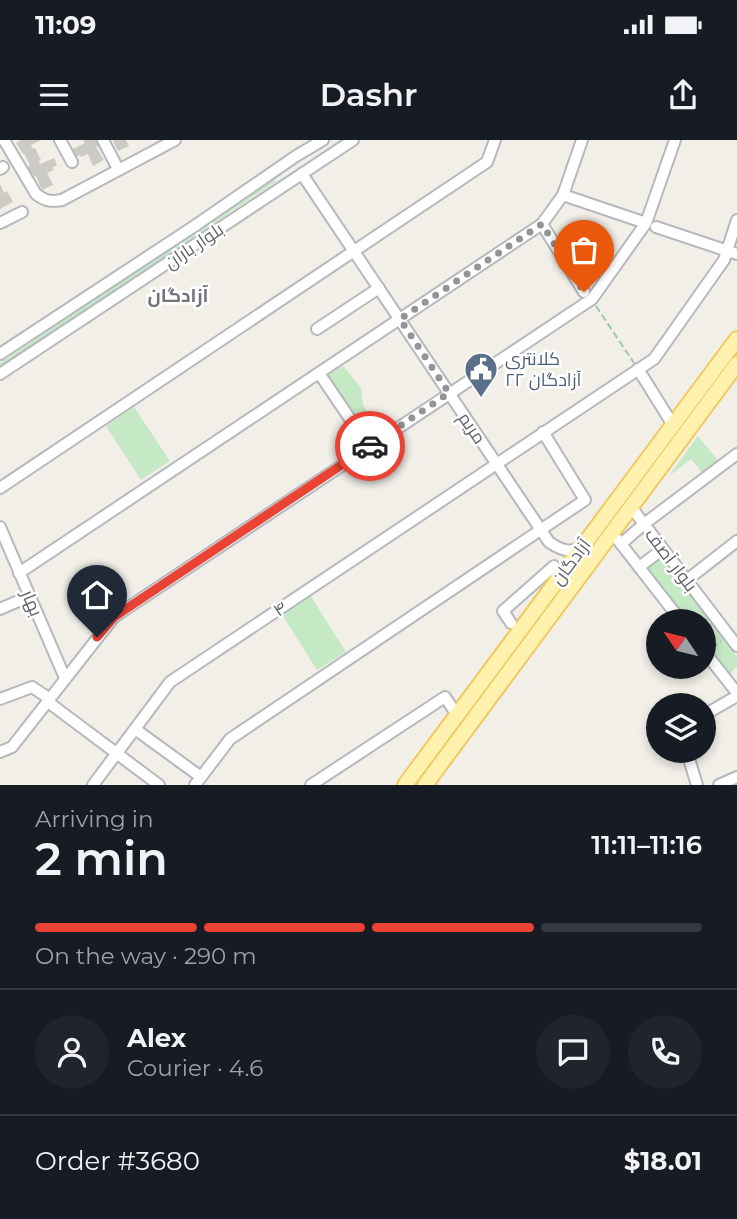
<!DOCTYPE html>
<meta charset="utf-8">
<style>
body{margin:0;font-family:Montserrat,Cairo,sans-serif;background:#20242c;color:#f1f3f6;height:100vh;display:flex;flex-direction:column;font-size:26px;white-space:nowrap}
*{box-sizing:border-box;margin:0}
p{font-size:23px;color:#9ea1a6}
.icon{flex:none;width:38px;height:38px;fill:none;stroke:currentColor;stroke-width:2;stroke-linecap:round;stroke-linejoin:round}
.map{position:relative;height:645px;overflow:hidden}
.side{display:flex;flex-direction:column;background:#171b24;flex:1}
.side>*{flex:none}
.needle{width:46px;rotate:305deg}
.controls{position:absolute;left:646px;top:469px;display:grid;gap:14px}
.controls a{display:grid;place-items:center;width:70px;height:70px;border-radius:50%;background:#171b24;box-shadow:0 4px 10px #0003;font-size:35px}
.pin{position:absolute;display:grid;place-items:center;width:60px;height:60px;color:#fff;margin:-72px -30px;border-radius:50% 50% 50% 0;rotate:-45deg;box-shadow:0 0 7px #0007}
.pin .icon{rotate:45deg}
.courier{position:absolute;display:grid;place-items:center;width:70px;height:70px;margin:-35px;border:5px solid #ea4335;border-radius:50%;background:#fff;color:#222;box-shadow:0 2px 9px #0007}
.headline em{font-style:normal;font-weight:600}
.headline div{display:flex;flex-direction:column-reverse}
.headline{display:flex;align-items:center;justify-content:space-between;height:119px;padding:0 35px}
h1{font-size:46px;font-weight:600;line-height:52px}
.bar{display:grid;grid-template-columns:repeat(4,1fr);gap:10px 7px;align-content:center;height:84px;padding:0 35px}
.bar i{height:9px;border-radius:5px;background:#363941}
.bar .on{background:#ea4335}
.bar p{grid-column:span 4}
.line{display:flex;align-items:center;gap:18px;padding:0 35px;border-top:2px solid #363941}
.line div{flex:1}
.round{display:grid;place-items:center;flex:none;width:74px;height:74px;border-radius:37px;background:#20242c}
.status{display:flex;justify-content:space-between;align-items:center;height:49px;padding:0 35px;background:#171b24;direction:ltr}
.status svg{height:19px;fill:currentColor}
header{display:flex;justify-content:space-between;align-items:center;height:91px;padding:0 35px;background:#171b24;font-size:32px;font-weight:600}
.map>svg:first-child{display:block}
</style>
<div class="status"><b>11:09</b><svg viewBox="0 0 49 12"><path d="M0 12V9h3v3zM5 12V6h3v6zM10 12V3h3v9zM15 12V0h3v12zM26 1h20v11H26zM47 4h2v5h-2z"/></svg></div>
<header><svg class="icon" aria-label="menu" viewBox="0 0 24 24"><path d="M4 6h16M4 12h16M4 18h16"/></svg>Dashr<svg class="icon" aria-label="share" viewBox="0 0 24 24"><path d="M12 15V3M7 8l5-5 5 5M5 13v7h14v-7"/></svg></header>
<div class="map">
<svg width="737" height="645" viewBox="0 0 737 645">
<rect width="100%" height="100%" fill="#f1efe8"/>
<g fill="#c5e8c5">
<path d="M273 39H275V42L0 228V223Z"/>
<path d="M343 226 361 248 363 265 375 286 367 296 327 236Z"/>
<path d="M134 267 170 321 141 340 106 286Z"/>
<path d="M698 296 719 322 703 334 691 319 669 336Z"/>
<path d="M657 418 664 422 691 455 737 517V526L731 533H727L704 507V481H683L649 436 646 426Z"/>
<path d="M310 455 346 512 317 530 281 473Z"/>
</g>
<g fill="#cccac5">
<path d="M19 0H41L31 5 33 9 35 8 41 20 39 21 40 24 54 18 57 25 52 28 54 30 47 33 53 45 42 50 36 36 33 37 29 31 28 26 30 25 24 13 23 14 16 3 20 1Z"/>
<path d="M83 0H97L100 5 96 7 104 20 93 26 88 14 81 17 80 15 75 17 71 10 85 3Z"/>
<path d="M114 0H126L129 6 118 11 113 1Z"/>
<path d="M0 44 4 53 7 51 13 62 0 69Z"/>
</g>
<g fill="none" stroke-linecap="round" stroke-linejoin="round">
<defs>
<g id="minor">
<path d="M4 0 36 54C45 61 51 62 62 60L175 0"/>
<path d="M60 0 72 22"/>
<path d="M103 0 118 29"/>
<path d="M0 29 3 27"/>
<path d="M302 34 549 402C559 409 571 415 582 406"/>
<path d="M563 55 646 83"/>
<path d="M0 83 22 72"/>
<path d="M542 84 584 152"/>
<path d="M656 87 737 114"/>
<path d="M317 189 379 148"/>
<path d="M0 214 196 85 296 16 323 0"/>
<path d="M638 229 673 285"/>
<path d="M319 233 369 307"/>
<path d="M0 234 353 0"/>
<path d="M0 348 487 22 495 0"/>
<path d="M631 367 737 506"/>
<path d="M0 387 65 538"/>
<path d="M618 400 681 481"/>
<path d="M621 404 644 384 737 314"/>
<path d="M639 427 663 409"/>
<path d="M19 433 542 84 563 55 582 0"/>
<path d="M687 440 737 401"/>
<path d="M0 469 30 456"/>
<path d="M511 483 503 471 554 426"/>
<path d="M704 511 737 553"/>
<path d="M0 559 32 547 50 559"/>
<path d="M48 562 159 645"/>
<path d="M704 575 737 556"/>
<path d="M135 589 201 637"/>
<path d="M0 612 12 607 114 477 592 159 646 83 675 0"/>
<path d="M690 622 697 645"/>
<path d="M93 645 170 542 654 219 724 120 737 80"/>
<path d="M195 645 230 599 585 360 543 292"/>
<path d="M311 645 445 557 457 575"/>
<path d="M719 645 737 637"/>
</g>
<g id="major">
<path d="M405 645 737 199"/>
<path d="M425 645 737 224"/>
</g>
</defs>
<use href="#minor" stroke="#b5b8bc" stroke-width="14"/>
<use href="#major" stroke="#f2c960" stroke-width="18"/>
<g stroke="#9cc7a9" stroke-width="2" stroke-dasharray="7 3.5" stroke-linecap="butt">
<path d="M596 166 634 223"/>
<path d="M712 509 721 501"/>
</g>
<use href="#minor" stroke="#fff" stroke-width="10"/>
<use href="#major" stroke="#fff2af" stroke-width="14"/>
</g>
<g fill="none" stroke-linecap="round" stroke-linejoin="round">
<path stroke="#929495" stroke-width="7" stroke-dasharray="0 12.6" d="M370 306 449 253 400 179 542 84 584 152"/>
<path stroke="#ea4335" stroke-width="9" d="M97 497 114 477 370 306"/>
</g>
<defs>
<symbol id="civic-pin" viewBox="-11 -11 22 30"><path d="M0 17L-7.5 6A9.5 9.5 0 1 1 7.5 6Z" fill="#5c6f8a" stroke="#fff"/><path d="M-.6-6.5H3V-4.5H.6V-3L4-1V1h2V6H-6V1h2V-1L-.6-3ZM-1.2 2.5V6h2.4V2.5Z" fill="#fff"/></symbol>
</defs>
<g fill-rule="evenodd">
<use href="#civic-pin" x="462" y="210" width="38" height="52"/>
</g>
<g text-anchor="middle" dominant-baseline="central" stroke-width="5" stroke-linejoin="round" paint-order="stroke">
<g font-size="18" fill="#5f6368" stroke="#fff">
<text transform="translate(194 106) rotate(-34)">بلوار باران</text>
<text transform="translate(472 288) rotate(56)">مریم</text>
<text transform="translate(671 420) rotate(53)">بلوار آصف</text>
<text transform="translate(571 422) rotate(-53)">آزادگان</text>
<text transform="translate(32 463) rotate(67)">بهار</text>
<text transform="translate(280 469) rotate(-34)">۴</text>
</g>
<g font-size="18" fill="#4e5e75" stroke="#fff" text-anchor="start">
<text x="505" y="219">کلانتری<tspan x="505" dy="21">۲۲ آزادگان</tspan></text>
</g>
<g font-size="19" font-weight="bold" fill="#70757a" stroke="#fff">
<text x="178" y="155">آزادگان</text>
</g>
</g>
</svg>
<div class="controls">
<a><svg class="needle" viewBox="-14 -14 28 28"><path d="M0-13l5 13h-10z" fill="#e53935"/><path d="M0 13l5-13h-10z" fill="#9ea1a6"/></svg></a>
<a><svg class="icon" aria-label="layers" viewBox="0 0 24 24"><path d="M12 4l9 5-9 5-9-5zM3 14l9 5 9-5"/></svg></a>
</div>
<div class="pin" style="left:584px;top:152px;background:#ea580c"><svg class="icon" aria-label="bag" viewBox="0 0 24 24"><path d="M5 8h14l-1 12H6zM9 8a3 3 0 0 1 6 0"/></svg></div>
<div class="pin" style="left:97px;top:497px;background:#1f2937"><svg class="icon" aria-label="home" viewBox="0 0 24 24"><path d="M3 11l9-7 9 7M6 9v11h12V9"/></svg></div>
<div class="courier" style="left:370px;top:306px"><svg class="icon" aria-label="car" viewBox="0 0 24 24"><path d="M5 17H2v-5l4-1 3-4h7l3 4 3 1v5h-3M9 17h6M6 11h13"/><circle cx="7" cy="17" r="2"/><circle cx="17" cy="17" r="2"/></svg></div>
</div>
<section class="side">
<div class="headline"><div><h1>2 min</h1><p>Arriving in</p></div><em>11:11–11:16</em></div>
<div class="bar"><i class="on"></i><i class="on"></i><i class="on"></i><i></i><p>On the way · 290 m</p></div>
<div class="line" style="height:126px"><a class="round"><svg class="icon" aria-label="person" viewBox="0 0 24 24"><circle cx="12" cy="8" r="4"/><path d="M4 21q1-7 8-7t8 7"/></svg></a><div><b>Alex</b><p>Courier · 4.6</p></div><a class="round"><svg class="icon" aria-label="chat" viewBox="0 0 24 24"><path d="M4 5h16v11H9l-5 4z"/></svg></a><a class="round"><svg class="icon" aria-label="phone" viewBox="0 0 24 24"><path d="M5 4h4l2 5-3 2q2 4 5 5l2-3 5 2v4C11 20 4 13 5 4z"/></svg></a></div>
<div class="line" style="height:91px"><div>Order #3680</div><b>$18.01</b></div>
</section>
